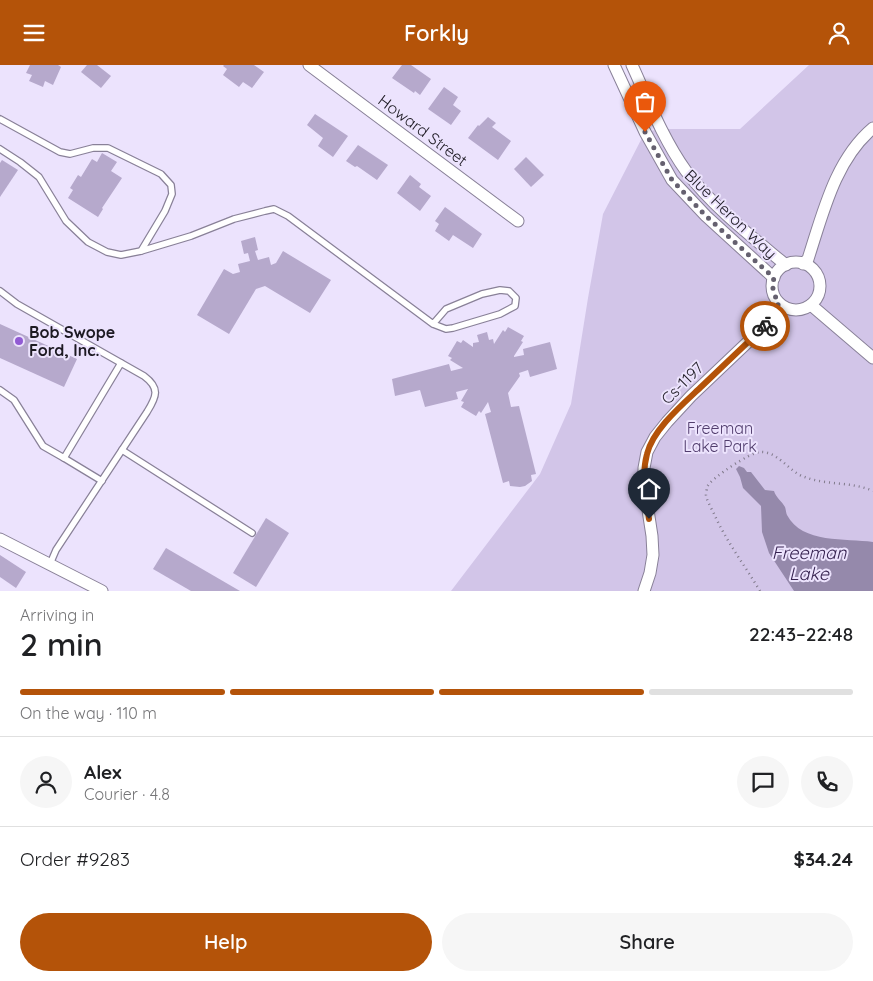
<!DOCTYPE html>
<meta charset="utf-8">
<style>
body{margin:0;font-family:Quicksand,sans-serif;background:#f6f6f6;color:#202124;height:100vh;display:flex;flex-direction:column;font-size:19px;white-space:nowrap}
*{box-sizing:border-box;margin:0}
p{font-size:16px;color:#757577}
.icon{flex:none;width:28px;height:28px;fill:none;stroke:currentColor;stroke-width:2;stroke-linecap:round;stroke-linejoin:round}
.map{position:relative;height:526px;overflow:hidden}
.details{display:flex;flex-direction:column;background:#fff;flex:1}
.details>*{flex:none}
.pin{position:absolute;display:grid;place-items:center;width:42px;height:42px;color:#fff;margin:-51px -21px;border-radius:50% 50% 50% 0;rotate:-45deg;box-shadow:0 0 5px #0007}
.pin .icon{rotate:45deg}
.courier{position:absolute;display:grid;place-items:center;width:50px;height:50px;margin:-25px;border:4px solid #b45309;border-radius:50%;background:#fff;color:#222;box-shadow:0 1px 6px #0007}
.headline em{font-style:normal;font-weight:600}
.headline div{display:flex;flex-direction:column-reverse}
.headline{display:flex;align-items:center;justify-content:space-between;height:85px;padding:0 20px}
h1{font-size:32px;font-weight:600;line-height:38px}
.bar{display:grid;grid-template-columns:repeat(4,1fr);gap:8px 5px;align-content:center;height:60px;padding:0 20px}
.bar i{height:6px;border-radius:4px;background:#e0e0e0}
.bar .on{background:#b45309}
.bar p{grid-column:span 4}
.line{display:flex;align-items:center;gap:12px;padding:0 20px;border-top:1px solid #e0e0e0}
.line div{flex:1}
.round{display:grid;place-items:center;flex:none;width:52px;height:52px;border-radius:26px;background:#f6f6f6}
.primary-button{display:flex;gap:10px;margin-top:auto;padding:10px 20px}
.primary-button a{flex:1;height:58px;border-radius:30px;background:#b45309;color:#fff;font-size:20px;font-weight:600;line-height:58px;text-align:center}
.primary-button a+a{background:#f6f6f6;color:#202124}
header{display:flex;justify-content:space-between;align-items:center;height:65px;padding:0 20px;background:#b45309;color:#fff;font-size:22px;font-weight:600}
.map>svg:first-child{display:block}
</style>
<header><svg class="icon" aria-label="menu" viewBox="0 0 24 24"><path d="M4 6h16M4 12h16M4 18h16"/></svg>Forkly<svg class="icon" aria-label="person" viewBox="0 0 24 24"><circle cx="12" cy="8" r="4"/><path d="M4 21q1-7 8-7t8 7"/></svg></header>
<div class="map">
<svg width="873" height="526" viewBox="0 0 873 526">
<rect width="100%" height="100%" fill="#ece3fd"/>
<path fill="#d2c5e8" d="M809 0H873V526H451L540 409 571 339 588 233 603 149 645 67 661 64H740Z"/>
<path fill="#9589ab" d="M739 401 744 403 747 407H751L765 425 774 426C776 433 782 436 785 442 786 445 786 448 787 450 802 479 846 473 873 477V526H794L769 488 762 467 761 441 743 423 740 412 736 404Z"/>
<g fill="#b6a9cc">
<path d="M30 0H58L61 2 53 20 45 16 43 22 29 16 32 10 26 8Z"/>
<path d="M87 0H97L111 11 101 23 81 7Z"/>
<path d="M224 0H254L264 7 252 23 243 17 239 22 223 10 227 4 223 1Z"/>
<path d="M402 0H411L431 14 420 30 415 26 414 28 392 13Z"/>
<path d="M444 22 458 32 453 40 461 46 451 60 428 44Z"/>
<path d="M315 49 348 71 333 92 318 81 323 73 307 60Z"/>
<path d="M488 52 496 58 492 62 511 76 498 95 468 73 478 60 479 61Z"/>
<path d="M358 80 388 100 377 115 357 101 355 102 346 96Z"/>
<path d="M102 88 117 97 111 106 122 113 102 143 103 144 98 152 68 133 73 125 70 123 78 110 81 112 92 94 97 97Z"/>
<path d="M526 92 544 110 531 122 514 104Z"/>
<path d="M2 95 18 105 0 132V98Z"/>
<path d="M410 110 421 119 419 122 431 131 420 146 397 128Z"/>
<path d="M445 142 482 169 473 183 453 170 449 176 435 166 439 159 435 156Z"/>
<path d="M255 172 258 185 255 186 258 195 269 192 271 200 276 198 283 186 331 215 310 248 265 221 256 224 229 269 197 250 224 204 233 209 240 207 238 199 250 196 248 188 244 189 241 176Z"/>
<path d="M0 259 77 294 64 322 0 293Z"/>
<path d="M508 262 524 271 521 276 523 277 514 291V292L524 290 523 284 550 277 557 304 530 312 528 305 519 308 520 311 508 328 511 342 519 341 536 409 531 410 532 416 525 421 520 422 510 421 509 416 503 418 485 349 491 347 488 337 481 348 479 346 476 351 461 342 464 337 461 336 468 324 456 327 458 334 425 342 420 325 395 331 392 314 449 299 451 306 463 303 450 295 452 293 448 291 457 276 461 278 463 275 473 282V278L479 277 477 270 487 267 489 275 493 274 494 279 503 265 505 267Z"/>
<path d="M266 453 289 468 256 522 233 508Z"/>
<path d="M166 483 240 526H191L153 504Z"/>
<path d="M0 490 26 507 16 523 0 512Z"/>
</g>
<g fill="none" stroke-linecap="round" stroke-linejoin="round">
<defs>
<g id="lane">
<path d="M0 54 60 87 70 89 93 83H108L161 109 171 120 172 129 165 146 141 186 121 190 107 187 88 177 66 156 39 112 20 97 0 84"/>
<path d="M141 186 191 171 234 154 265 146 274 144 288 151 433 259 446 264 453 263 500 249 515 241 516 233 509 226 500 225 482 229 446 244 433 259"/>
<path d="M0 226 17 239 144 311C160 323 157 331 147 347L56 485 50 499"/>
<path d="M0 325 14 335 43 381 64 393 121 298"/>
<path d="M122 385 252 468"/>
<path d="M64 393 102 416"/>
</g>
<g id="street">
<path d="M309 0 518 156"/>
<path d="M614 0 645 67 672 115 706 151 774 213"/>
<path d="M632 0C648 35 663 74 686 106 713 142 751 171 786 200"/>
<circle cx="796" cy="221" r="24"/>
<path d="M803 199 808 194C823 148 835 95 873 63"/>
<path d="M811 240 873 293"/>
<path d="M0 474 102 526"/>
<path d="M644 526 650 508 653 490 652 471 644 419V403L647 387 655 372 667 357 691 331 769 257 779 238"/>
</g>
</defs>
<use href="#lane" stroke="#898198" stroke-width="8"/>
<use href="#street" stroke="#898198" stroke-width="13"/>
<path stroke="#807a8b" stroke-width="2.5" stroke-dasharray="1 4" stroke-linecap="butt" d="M760 526C745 501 727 477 715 451 712 444 707 437 706 430 706 428 707 423 707 422 711 413 751 387 760 387 777 386 788 405 802 411 826 421 851 416 873 426"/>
<use href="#lane" stroke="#fff" stroke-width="5.5"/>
<use href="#street" stroke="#fff" stroke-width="11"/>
</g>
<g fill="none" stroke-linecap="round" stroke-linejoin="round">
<path stroke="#65606f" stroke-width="5" stroke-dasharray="0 9" d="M645 67 672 115 706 151 774 213C771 223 774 230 779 238L769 257 765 261"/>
<path stroke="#b45309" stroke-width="6" d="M649 454C646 432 641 411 647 389 653 364 683 339 702 321 723 301 744 281 765 261"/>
</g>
<circle fill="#915bd3" stroke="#ece3fd" stroke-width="2" cx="19" cy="276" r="5"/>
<g text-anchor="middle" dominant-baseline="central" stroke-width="4" stroke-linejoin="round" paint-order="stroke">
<g font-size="16" fill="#1d1a23" stroke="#ece3fd">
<text transform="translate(423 65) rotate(37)">Howard Street</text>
<text transform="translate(731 149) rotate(44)">Blue Heron Way</text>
<text transform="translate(682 318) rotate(-45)">Cs-1197</text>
</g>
<g font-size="16" font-weight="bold" fill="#1d1a23" stroke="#ece3fd" text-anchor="start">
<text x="29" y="267">Bob Swope<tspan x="29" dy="18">Ford, Inc.</tspan></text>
</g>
<g font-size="16" fill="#513d6d" stroke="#ece3fd">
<text x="720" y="363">Freeman<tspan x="720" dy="18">Lake Park</tspan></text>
</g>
<g font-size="18" font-style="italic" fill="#362250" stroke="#ece3fd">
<text x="809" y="487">Freeman<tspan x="809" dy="21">Lake</tspan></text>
</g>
</g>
</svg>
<div class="pin" style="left:645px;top:67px;background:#ea580c"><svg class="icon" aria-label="bag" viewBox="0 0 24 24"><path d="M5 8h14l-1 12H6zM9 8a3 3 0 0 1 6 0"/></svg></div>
<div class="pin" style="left:649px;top:454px;background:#1f2937"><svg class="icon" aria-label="home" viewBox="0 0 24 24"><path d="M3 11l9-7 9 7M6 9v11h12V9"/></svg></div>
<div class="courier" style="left:765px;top:261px"><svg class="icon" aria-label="bike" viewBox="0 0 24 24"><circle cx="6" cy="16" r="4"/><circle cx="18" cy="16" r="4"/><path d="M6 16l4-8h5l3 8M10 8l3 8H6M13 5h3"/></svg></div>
</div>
<section class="details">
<div class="headline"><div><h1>2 min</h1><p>Arriving in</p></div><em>22:43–22:48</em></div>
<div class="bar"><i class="on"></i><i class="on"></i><i class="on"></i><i></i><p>On the way · 110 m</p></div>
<div class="line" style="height:90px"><a class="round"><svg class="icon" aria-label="person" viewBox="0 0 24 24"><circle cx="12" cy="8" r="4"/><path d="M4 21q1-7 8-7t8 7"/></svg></a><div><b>Alex</b><p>Courier · 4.8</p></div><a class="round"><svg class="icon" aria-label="chat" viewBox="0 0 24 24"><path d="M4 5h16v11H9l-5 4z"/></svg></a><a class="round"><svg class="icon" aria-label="phone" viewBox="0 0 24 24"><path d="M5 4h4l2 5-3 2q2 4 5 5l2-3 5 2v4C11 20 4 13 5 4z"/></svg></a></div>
<div class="line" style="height:65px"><div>Order #9283</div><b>$34.24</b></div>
<div class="primary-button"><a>Help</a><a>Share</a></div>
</section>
